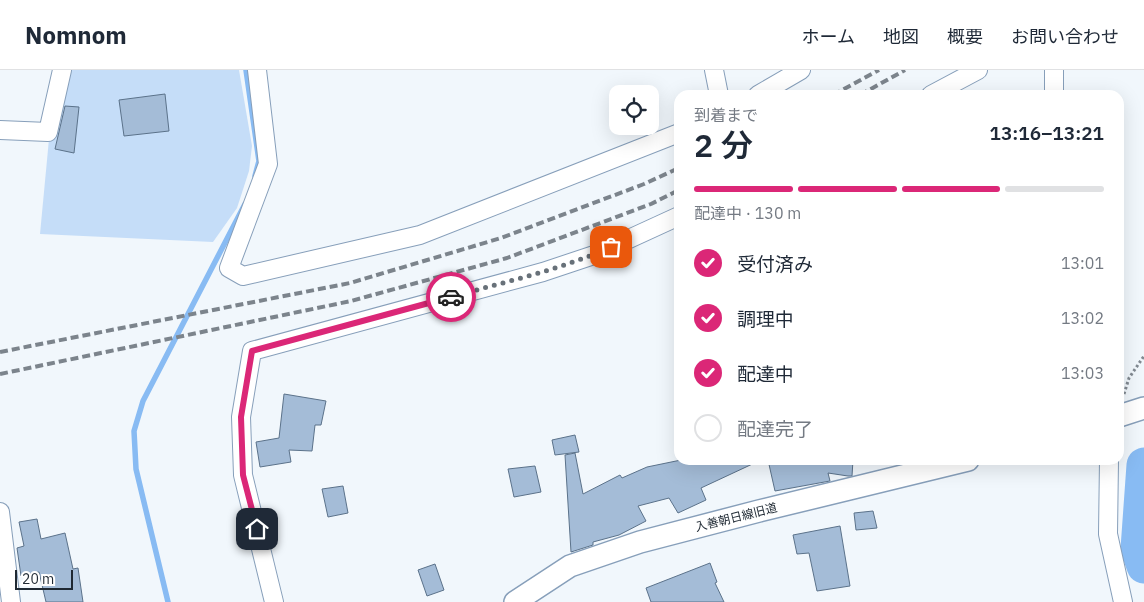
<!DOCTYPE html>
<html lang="ja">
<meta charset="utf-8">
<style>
body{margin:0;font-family:"IBM Plex Sans","Noto Sans JP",sans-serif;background:#f2f2f3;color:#1f2937;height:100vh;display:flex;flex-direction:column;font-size:19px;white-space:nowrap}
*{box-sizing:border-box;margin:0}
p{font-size:16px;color:#747a83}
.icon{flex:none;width:28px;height:28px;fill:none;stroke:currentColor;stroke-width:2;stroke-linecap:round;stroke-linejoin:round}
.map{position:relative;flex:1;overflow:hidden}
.drawer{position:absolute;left:674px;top:20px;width:450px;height:375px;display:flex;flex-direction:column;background:#fff;border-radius:15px;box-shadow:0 5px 20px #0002}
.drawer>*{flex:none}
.buttons{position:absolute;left:609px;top:15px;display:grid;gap:10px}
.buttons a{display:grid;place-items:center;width:50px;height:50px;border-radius:10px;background:#fff;box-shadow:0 5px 20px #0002;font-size:25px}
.scale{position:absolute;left:15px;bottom:12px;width:58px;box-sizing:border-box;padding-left:5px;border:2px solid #1f2933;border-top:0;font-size:14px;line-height:18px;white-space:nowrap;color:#1f2933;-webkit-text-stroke:4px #fff;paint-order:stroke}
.pin{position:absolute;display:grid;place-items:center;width:42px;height:42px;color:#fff;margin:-21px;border-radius:10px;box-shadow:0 2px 8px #0006}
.courier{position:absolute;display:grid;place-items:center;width:50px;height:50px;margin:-25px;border:4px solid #db2777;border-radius:50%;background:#fff;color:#222;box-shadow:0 1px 6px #0007}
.head em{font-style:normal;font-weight:600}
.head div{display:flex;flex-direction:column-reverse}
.head{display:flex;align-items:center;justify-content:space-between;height:85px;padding:0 20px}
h1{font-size:32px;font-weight:600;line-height:38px}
.bar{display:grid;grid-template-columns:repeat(4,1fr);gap:8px 5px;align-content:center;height:60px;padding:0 20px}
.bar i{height:6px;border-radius:4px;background:#e0e1e3}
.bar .current{background:#db2777}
.bar p{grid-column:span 4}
ol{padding:0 20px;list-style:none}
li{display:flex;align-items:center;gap:15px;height:55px}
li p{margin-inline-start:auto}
li .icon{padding:5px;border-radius:50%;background:#db2777;color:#fff;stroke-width:4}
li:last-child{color:#747a83}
li i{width:28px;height:28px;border:2px solid #e0e1e3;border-radius:50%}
header{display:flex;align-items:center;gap:30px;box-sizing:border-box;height:70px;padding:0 25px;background:#fff;border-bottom:1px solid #e0e1e3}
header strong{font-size:24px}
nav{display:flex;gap:28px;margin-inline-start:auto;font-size:18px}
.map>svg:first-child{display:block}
</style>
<header>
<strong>Nomnom</strong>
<nav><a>ホーム</a><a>地図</a><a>概要</a><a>お問い合わせ</a></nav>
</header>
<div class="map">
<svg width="1144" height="532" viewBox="0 0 1144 532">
<rect width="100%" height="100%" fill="#f1f7fc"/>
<path fill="#c5ddf8" d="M67 0H239L252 76 249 101 237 138 213 172 40 164 49 69Z"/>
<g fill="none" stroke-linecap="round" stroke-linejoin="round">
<g stroke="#88bbf3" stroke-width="5.5">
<path d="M246 0 259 91 255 106"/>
<path d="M168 532 136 399 134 361 143 331 245 134"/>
</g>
<path stroke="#88bbf3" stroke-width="35" d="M1144 395 1138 479 1144 496"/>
</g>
<g fill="#a4bcd7" stroke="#5b728a">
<path d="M165 24 169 61 124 66 119 30Z"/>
<path d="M65 36 79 37 74 83 55 79Z"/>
<path d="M284 324 326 331 321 355H315L312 381 289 380 291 392 260 397 256 372 279 368Z"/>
<path d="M575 365 579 382 555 385 552 370Z"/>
<path d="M575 383 583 424 620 405 622 408 647 397 681 390H761L701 418 706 430 678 443 669 428 638 436 646 451 619 465 593 472V475L571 482 565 385Z"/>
<path d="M768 390H853L852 406H848L828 403 830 411 775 421Z"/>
<path d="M535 396 541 422 514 427 508 399Z"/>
<path d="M343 416 348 443 328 447 322 419Z"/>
<path d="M873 441 877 458 856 460 854 443Z"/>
<path d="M37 449 41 469 65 463 73 499 78 498 83 532H46L39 502 21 506 17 478 24 476 19 452Z"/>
<path d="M840 456 850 516 817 521 809 483 797 484 793 465Z"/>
<path d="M710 493 717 512 715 513 724 532H651L646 518Z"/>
<path d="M435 494 444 520 427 526 418 500Z"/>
</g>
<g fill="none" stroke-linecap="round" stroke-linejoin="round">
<defs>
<g id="minor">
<path d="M257 0 268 94 229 198 243 206 420 165 679 63"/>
<path d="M714 0 719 25"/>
<path d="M1054 0V25"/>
<path d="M758 25 801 0"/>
<path d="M931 25 978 0"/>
<path d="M0 60 48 62 62 0"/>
<path d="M1109 390 1108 464 1123 532"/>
<path d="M0 442 11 532"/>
<path d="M274 532 243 405 241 347 252 281 543 202 594 185 679 146"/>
</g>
<g id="tertiary">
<path d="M1119 346 1144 338"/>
<path d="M515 532 570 496 640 472 759 441 968 390"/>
</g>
</defs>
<use href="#minor" stroke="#879fba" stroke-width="20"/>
<use href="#tertiary" stroke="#879fba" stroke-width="24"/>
<path stroke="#828a92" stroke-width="3" stroke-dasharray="2.5 2.5" stroke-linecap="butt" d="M1124 324 1129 308 1144 286"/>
<use href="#minor" stroke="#fff" stroke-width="18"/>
<use href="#tertiary" stroke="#fff" stroke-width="21"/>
<g stroke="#7c848c" stroke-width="4" stroke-dasharray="8 4" stroke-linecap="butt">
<path d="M833 25 879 0"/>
<path d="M860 25 905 0"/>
<path d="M0 282 350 213 501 168 644 114 679 98"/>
<path d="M0 304 351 231 507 188 651 134 679 120"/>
</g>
</g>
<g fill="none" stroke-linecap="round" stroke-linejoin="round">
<path stroke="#687179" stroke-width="5" stroke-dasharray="0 9" d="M451 227C504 212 560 200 611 177"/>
<path stroke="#db2777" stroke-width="6" d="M257 459 243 405 241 347 252 281 451 227"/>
</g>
<g text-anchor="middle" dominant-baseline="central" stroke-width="4" stroke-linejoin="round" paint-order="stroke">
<g font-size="12" fill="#1f2933" stroke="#fff">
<text transform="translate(736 447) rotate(-14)">入善朝日線旧道</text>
</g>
</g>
</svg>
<div class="buttons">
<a><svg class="icon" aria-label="locate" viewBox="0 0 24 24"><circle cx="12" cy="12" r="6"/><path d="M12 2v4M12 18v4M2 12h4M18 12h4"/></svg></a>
</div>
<div class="scale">20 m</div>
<div class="pin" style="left:611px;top:177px;background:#ea580c"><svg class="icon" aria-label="bag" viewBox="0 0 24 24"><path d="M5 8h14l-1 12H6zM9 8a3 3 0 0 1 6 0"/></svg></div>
<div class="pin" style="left:257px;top:459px;background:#1f2937"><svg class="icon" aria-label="home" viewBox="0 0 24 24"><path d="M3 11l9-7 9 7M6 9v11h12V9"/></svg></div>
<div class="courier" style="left:451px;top:227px"><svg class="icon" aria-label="car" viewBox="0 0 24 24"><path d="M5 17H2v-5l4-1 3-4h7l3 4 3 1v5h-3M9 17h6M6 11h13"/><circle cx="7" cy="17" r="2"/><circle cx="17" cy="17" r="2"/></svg></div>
<section class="drawer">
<div class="head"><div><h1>2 分</h1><p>到着まで</p></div><em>13:16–13:21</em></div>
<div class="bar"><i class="current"></i><i class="current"></i><i class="current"></i><i></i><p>配達中 · 130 m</p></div>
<ol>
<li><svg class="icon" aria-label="check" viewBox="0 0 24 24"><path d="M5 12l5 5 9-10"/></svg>受付済み<p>13:01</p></li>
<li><svg class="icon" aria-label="check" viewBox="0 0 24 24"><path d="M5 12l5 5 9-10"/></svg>調理中<p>13:02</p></li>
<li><svg class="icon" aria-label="check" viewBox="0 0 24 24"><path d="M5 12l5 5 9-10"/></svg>配達中<p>13:03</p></li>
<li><i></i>配達完了</li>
</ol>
</section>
</div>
